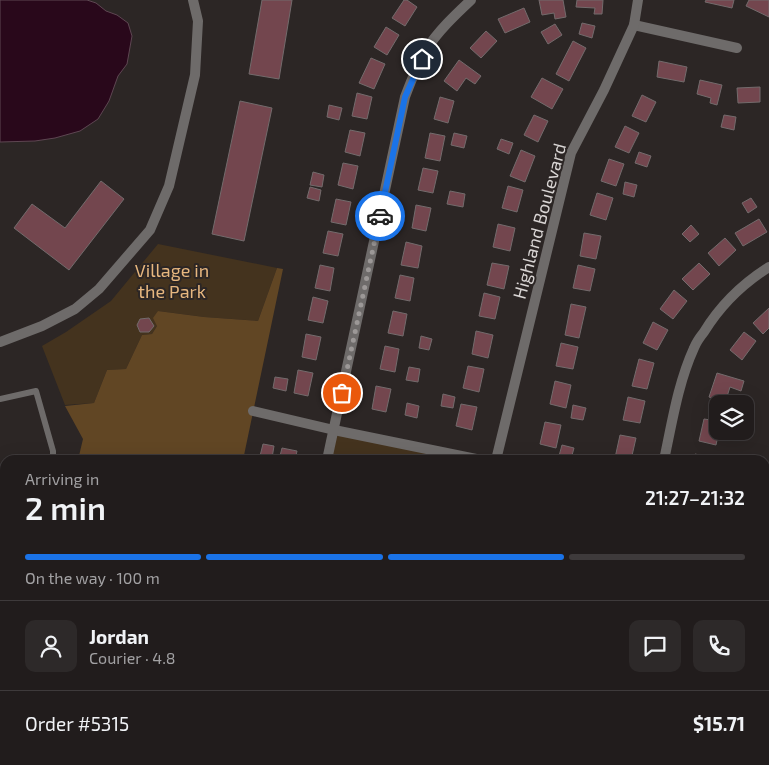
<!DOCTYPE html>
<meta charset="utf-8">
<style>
body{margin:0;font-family:"Exo 2",sans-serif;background:#2d2929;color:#f1f3f6;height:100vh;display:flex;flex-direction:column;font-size:19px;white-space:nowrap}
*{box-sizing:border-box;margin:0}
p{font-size:16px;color:#a2a1a3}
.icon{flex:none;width:28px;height:28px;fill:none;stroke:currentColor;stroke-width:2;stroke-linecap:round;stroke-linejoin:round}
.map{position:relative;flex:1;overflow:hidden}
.sheet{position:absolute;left:0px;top:455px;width:770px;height:310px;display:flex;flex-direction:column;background:#211c1c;border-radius:15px 15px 0 0;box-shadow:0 5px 20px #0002,0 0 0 1px #3e3a3b}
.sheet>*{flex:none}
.fabs{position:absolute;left:709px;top:395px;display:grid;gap:10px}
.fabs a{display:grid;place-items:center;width:45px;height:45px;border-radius:10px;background:#211c1c;box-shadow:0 5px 20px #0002,0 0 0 1px #3e3a3b;font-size:25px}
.pin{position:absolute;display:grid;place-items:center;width:42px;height:42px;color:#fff;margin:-21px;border:2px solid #fff;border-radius:50%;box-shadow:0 1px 5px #0007}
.courier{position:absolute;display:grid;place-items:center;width:50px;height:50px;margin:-25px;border:4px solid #1a73e8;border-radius:50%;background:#fff;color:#222;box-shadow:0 1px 6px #0007}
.summary em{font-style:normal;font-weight:600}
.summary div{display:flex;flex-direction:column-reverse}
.summary{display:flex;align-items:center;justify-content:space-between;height:85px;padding:0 25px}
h1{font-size:32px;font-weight:600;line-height:38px}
.bar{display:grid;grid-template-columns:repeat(4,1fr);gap:8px 5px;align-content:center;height:60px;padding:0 25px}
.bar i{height:6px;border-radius:4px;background:#3e3a3b}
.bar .on{background:#1a73e8}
.bar p{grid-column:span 4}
.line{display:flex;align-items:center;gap:12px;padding:0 25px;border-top:1px solid #3e3a3b}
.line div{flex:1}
.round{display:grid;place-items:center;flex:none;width:52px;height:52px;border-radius:10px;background:#2d2929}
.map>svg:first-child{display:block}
</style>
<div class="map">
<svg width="769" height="765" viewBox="0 0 769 765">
<rect width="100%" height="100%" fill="#2c2625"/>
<g fill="#44331e">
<path d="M158 244 277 268 258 321 204 317 158 311 157 326 152 334 142 335 126 369 107 370 94 403 65 405 42 346 66 332 111 301Z"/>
<path d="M334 430 481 460H327Z"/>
<path d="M0 687 5 693V760H152L153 765H0Z"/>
</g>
<g fill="#614624">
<path d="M277 268 283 269 243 460H78L83 439 65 406 94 403 107 370 126 369 142 335 152 334 157 326 153 318 158 311 204 317 258 321Z"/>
<path d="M5 515V693L0 687V516Z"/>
</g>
<path fill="#29081b" stroke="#5e4652" d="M0 0H87L96 3 106 11 117 15 128 23 132 36 127 64 118 76 109 101 98 119 80 131 55 138 35 141 0 142Z"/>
<g fill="#73464e" stroke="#736b6c">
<path d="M262 0H292L279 79 249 74Z"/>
<path d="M404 0H407L417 7 405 26 392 18Z"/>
<path d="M539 0H563L566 17 555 19 554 13 542 15Z"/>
<path d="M577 0H603L602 14H594L595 8 576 7Z"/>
<path d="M706 0H734L732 8 705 2Z"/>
<path d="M749 0H769V17L746 6Z"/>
<path d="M524 8 530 22 505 33 498 19Z"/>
<path d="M582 23 595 26 592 38 579 34Z"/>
<path d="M555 24 562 35 548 44 541 32Z"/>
<path d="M386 27 399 35 387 55 374 47Z"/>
<path d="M486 31 497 41 481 58 470 48Z"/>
<path d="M573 41 586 48 569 81 556 74Z"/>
<path d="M371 58 385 64 374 89 359 83Z"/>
<path d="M459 60 481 76 475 84 466 78 457 91 444 81Z"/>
<path d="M659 61 687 67 684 82 657 77Z"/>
<path d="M542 78 563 89 552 109 531 97Z"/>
<path d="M700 80 722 85 717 105 710 103 711 98 697 94Z"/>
<path d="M760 87V102L738 103 737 88Z"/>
<path d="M357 93 372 97 367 119 352 116Z"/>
<path d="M642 95 656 102 646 122 632 116Z"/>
<path d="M440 97 454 101 448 123 434 119Z"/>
<path d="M240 101 272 108 244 241 212 234Z"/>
<path d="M329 105 342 108 339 120 327 117Z"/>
<path d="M534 115 548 121 538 142 524 135Z"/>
<path d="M724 115 736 117 734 130 721 127Z"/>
<path d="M625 126 639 133 629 153 615 147Z"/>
<path d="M350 130 365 133 360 156 345 152Z"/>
<path d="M430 133 445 136 440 161 425 158Z"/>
<path d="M454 133 467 136 464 148 451 145Z"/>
<path d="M501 139 513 143 509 154 497 149Z"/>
<path d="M521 150 535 156 525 182 510 176Z"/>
<path d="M639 152 651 156 647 167 635 163Z"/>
<path d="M609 159 624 164 616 186 601 181Z"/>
<path d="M343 163 358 166 353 189 338 185Z"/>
<path d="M423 168 438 171 433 193 418 190Z"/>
<path d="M313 172 324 175 322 187 310 185Z"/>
<path d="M101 181 124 199 69 270 14 228 32 204 65 228Z"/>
<path d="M625 182 637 185 634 197 623 194Z"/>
<path d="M508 186 523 190 517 212 502 208Z"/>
<path d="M310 187 321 190 319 201 307 198Z"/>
<path d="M450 191 465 194 463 207 447 204Z"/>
<path d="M597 193 613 198 606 220 590 215Z"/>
<path d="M751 198 757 207 748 213 742 203Z"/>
<path d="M336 199 351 202 346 225 331 222Z"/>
<path d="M416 205 431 208 426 231 412 228Z"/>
<path d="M759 219 767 232 743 246 735 233Z"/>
<path d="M498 224 515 228 510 251 493 247Z"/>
<path d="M691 225 699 234 690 242 682 234Z"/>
<path d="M328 231 343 234 338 256 323 253Z"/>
<path d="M584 233 601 236 596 259 580 256Z"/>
<path d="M725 238 736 250 719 266 708 253Z"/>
<path d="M406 242 422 246 418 268 401 265Z"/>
<path d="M492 263 509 266 504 289 487 285Z"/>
<path d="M699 263 710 274 693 290 682 279Z"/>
<path d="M320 265 334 268 330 291 315 288Z"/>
<path d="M578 265 595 269 590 291 573 288Z"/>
<path d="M400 275 414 278 410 301 395 298Z"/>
<path d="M674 290 687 301 673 319 660 309Z"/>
<path d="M484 293 500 297 495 319 479 316Z"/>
<path d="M313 297 328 301 323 323 308 320Z"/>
<path d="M571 304 586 307 579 338 565 335Z"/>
<path d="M769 308V328L763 334 753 323Z"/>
<path d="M393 311 407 314 403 336 388 333Z"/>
<path d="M149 318 154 326 149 332H140L137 325 140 319Z"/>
<path d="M653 322 668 330 657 350 643 343Z"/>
<path d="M476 331 493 335 488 358 472 354Z"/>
<path d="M744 332 756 341 742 360 730 350Z"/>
<path d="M306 334 321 337 316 360 302 357Z"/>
<path d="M421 336 432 339 429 350 419 348Z"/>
<path d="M561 343 578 347 573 369 556 366Z"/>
<path d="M385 346 399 349 395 372 380 369Z"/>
<path d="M639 359 654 363 647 389 632 386Z"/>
<path d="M468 366 484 369 479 392 463 388Z"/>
<path d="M409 367 420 369 418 382 406 380Z"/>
<path d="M298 370 313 373 308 396 294 393Z"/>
<path d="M717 373 744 381 741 391 730 387 725 403 709 397Z"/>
<path d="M275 377 288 379 286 391 273 388Z"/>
<path d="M555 381 571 385 566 408 550 404Z"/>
<path d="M376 386 391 389 386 412 372 409Z"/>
<path d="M443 394 455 397 453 408 441 406Z"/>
<path d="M628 397 645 401 640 423 623 420Z"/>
<path d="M407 403 419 406 417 418 405 415Z"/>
<path d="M461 404 477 407 472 430 456 426Z"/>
<path d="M573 405 586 408 583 420 571 418Z"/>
<path d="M704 419 718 421V431H719L716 445 699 441Z"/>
<path d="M545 422 561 425 556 448 540 444Z"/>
<path d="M620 435 636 438 631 460 615 458Z"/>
<path d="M263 444 274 446 272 458 260 456Z"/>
<path d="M562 445 574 448 571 459 559 456Z"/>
<path d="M282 448 297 451 295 460H279Z"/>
<path d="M695 454 712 458 711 460H694Z"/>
<path d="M765 511 769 512V536L765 535Z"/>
<path d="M206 760H222L221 765H205Z"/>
<path d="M385 760H401L400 765H384Z"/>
<path d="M561 760H570L572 762 570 765H556Z"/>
<path d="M591 760H605L609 765H589L587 763Z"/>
</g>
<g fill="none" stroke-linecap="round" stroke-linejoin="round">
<g stroke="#6e6b6a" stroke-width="6">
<path d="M0 399 36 391 53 451V460"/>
<path d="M0 498 5 496"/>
</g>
<g stroke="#6e6b6a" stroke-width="10">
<path d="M634 25 737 48"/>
<path d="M0 342 42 326 75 309 99 289 150 230 169 186 195 75 198 21 193 0"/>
<path d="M253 411 334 430 481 460"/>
<path d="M327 460 405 97C411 81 417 65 426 50 438 31 455 15 471 0"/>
<path d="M496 460 571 153 604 90 634 25 638 0"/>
<path d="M664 460C672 423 678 383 694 348 696 343 700 337 704 332 720 306 742 284 769 267"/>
<path d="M765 565H769"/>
<path d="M765 660 769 667"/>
<path d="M645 760 649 765"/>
<path d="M261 765 262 760"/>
<path d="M435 765 436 760"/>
</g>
</g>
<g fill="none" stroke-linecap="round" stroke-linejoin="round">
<path stroke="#9c9897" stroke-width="5" stroke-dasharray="0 9" d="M342 393 380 216"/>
<path stroke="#1a73e8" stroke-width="6" d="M380 216 405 97 422 59"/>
</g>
<g text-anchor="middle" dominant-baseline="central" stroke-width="4" stroke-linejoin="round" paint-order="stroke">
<g font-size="18" fill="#d9d5d4" stroke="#2c2625">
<text transform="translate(539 221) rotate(-75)">Highland Boulevard</text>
</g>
<g font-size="18" fill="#e7b77f" stroke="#2c2625">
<text x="172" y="270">Village in<tspan x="172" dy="21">the Park</tspan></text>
</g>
</g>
</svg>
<div class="fabs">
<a><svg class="icon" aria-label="layers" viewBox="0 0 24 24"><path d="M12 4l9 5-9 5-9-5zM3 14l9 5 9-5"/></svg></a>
</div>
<div class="pin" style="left:342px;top:393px;background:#ea580c"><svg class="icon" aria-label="bag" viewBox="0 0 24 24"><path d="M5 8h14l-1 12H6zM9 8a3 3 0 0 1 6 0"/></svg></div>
<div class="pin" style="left:422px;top:59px;background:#1f2937"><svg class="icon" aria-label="home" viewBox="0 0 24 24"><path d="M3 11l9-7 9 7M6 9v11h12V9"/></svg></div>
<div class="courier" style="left:380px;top:216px"><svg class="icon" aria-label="car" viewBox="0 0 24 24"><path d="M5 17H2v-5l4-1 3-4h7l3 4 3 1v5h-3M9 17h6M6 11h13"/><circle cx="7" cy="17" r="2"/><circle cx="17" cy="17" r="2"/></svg></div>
<section class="sheet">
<div class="summary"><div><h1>2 min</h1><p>Arriving in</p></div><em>21:27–21:32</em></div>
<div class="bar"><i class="on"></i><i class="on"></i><i class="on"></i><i></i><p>On the way · 100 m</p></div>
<div class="line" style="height:90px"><a class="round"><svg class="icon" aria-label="person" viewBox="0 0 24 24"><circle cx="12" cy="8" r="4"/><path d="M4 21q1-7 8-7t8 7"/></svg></a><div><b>Jordan</b><p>Courier · 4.8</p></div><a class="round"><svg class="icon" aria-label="chat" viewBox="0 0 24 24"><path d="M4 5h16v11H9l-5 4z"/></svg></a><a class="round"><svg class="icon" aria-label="phone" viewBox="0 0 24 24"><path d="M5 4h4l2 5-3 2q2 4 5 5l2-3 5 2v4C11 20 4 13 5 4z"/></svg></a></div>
<div class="line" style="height:65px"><div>Order #5315</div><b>$15.71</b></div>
</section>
</div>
